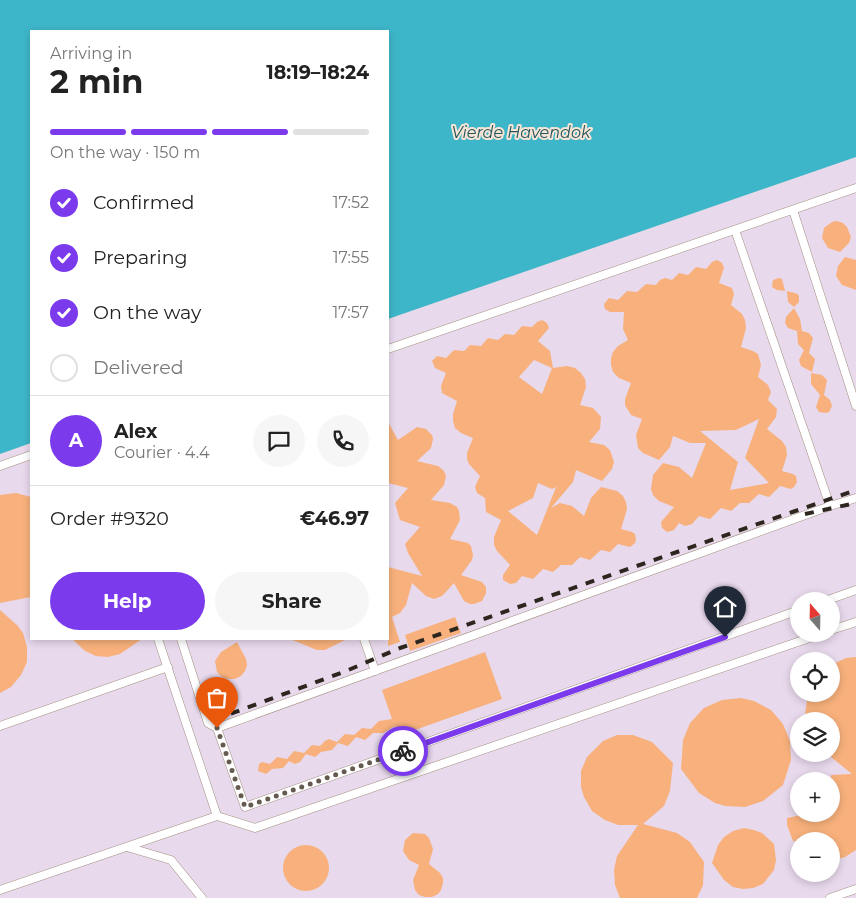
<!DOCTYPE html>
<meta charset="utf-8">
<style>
body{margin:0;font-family:Montserrat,sans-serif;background:#f6f6f6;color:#222;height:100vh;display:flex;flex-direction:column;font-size:19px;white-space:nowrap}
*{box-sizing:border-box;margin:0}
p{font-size:16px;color:#767676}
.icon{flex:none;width:28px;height:28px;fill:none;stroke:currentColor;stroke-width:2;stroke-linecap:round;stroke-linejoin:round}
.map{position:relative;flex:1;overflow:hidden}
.drawer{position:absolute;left:30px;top:30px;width:359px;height:610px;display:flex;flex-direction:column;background:#fff;border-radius:0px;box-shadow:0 2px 8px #0003}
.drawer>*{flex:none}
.needle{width:32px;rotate:340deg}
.controls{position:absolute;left:790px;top:592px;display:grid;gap:10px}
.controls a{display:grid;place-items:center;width:50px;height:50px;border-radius:50%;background:#fff;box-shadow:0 2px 8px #0003;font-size:25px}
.pin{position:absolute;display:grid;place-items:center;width:42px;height:42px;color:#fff;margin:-51px -21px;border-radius:50% 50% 50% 0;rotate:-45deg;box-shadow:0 0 5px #0007}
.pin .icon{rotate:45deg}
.courier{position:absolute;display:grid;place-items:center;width:50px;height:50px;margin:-25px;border:4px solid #7c3aed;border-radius:50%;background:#fff;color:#222;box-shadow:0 1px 6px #0007}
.summary em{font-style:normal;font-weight:700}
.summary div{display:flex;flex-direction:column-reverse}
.summary{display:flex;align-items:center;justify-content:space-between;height:85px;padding:0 20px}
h1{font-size:32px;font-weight:700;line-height:38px}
.bar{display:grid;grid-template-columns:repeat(4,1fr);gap:8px 5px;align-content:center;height:60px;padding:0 20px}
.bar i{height:6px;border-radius:4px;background:#e0e0e0}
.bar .selected{background:#7c3aed}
.bar p{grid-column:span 4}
.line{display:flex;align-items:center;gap:12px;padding:0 20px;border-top:1px solid #e0e0e0}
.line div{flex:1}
.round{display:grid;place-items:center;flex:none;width:52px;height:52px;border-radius:26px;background:#f6f6f6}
ol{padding:0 20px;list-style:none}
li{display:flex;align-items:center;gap:15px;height:55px}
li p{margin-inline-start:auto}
li .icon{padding:5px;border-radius:50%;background:#7c3aed;color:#fff;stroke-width:4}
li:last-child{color:#767676}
li i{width:28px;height:28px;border:2px solid #e0e0e0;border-radius:50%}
.action{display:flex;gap:10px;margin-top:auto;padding:10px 20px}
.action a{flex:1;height:58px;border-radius:30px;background:#7c3aed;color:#fff;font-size:20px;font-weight:700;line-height:58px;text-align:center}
.action a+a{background:#f6f6f6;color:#222}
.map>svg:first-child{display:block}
</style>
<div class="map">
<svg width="856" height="898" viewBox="0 0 856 898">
<rect width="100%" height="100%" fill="#f9e5d5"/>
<path fill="#e8d9ec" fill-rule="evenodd" d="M856 157V898H0V454L31 443V639H388V319ZM799 601H831V634H799ZM799 661H831V694H799ZM799 721H831V754H799ZM799 781H831V814H799ZM799 841H831V874H799Z"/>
<path fill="#3eb6ca" d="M0 0H856V157L388 319V31H31V443L0 454Z"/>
<g fill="#f8b17c" fill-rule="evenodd">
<path d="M837 221 843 223 847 227 851 237 849 243 840 252 828 248 822 238 824 228 832 222Z"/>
<path d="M845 257 856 260V290L842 285 836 276 838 266Z"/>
<path d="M717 260 722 263 724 268 719 283 732 288 734 294 731 305 742 314 745 320 746 328 741 347 753 351 758 354 761 365 758 377 768 385 771 392 768 400 777 409 776 417 767 429 782 441 786 447 787 455 782 471 793 474 796 476 797 482 794 487 791 489 780 486 769 497 759 494 749 503H740L731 511 721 508 710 519 699 516 692 524 685 526 679 523 674 530 667 532 662 528 661 522 674 507 659 501 653 495 651 489 653 475 663 463 679 467 692 478 706 443H690L673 436 670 447 659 460 643 453 638 448 636 435 642 419 631 415 625 405V399L631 383 619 378 613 372 611 365V358L613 352 618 346 628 340 623 329 624 312H610L605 309 604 304 609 298 618 300 627 291 637 292 646 284 656 285 660 280 665 278 672 280 679 273 688 275 696 267 706 269 712 262ZM759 419 745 458 769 483 730 490 738 462 700 431 736 430Z"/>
<path d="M779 278 782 279 785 291 777 290 772 287 773 280Z"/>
<path d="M787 291 798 294 799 297V302L794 307 788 302Z"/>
<path d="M794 308 800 319 802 331 809 333 813 338 809 353 815 359 812 372 801 366 799 360 804 350 798 344 797 331 788 328 785 323 786 317Z"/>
<path d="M542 320 547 323 549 328 538 341 550 351 553 368 567 366 575 368 581 373 585 379 586 387 580 405 593 408 601 417 600 429 589 442 604 445 610 450 614 462 612 469 602 481 576 470 573 482 551 508 560 503 572 506 584 516 591 498 601 487 617 491 623 496 626 502 627 509 621 529 632 532 635 534 636 540 635 543 630 547 618 544 610 552 601 550 590 560 580 557 572 565H561L553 572 543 569 533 579 522 576 516 583 510 584 503 580V575L510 565 497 551 494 545V537L501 520 486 512 485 498 477 493 475 487 480 476 469 464 467 459V453L473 438 461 433 455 428 453 421V414L457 401 442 393 441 386 446 373 435 368 432 361 437 356 446 358 454 350 464 351 470 345 481 346 488 338 498 340 505 334 514 335 522 326 532 327 537 322ZM534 360 552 368 542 394 519 377ZM538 483 552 489 556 487 537 535 508 511 533 498Z"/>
<path d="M811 373 822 375 827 380 824 395 830 400 832 406 829 412 826 413 819 412 816 407 820 395 811 384Z"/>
<path d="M388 422 398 440 417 427 426 429 432 435 433 439 431 448 417 461 438 466 444 471 446 476 444 485 431 500 450 503 457 507 459 511 460 520 450 539 468 543 471 546 473 555 472 560 461 575 482 582 486 587V593L482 601 474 604H470L464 601 454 583 442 596 434 599 426 596 412 583 406 605 400 613 392 617 400 642 388 646V567L422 576 408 553 405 544 420 527 400 520 395 503 408 488 388 483Z"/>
<path d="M16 493 31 497V597L0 603V495Z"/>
<path d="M0 610 18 626 23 633 27 647V662L21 675 11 687 0 693Z"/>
<path d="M455 617 461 633 410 651 405 635Z"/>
<path d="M72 639H142L120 654 108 657 96 656 85 651Z"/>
<path d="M290 639H347L325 650H317Z"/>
<path d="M237 642 246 659 247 665 245 671 241 676 235 679H228L222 677 217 672 215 661 221 652Z"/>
<path d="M485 652 502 699 398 736 395 726 383 733H373L365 740 356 737 348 746 338 743 332 750 321 752 315 757 306 754 300 762 295 764 289 761 283 768 272 769 266 774 258 771 259 764 262 762 270 764 277 757 287 759 294 751 304 753 312 745 320 746 325 741 329 739 337 742 345 734 354 735 362 728 371 729 379 721 392 719 382 690Z"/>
<path d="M856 657V850L845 857 831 861V841H793L787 825V818L806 814H831V775L852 774 831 757V721H807L805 714 808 694H831V665L846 658Z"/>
<path d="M741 698 754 701 771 710 783 724 790 741 791 760 783 785 763 801 745 807 725 806 715 803 699 793 681 769 683 740 690 723 704 708 722 700Z"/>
<path d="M617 735H633L652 742 673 763 670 791 664 806 643 824 677 833 690 842 704 862 703 885 697 898H620L615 885 614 870 617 856 638 825H618L605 820 592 811 584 797 581 787V771L587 757 603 741Z"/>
<path d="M744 828 754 830 762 833 774 844 776 860 774 870 763 884 753 888 743 889 733 887 724 880 712 863 718 845 724 837 733 831Z"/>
<path d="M413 833 425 834 429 838 433 849 429 864 440 873 443 878V883L441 890 438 894 432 897H425L419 895 415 890 413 880 419 865 409 860 403 851 405 840Z"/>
<circle cx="306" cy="868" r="23"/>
</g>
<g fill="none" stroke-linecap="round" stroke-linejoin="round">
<defs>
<g id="service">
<path d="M793 210 856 406"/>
<path d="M735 230 830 506"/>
<path d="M388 349 856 188"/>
<path d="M0 466 31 455"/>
<path d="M825 601 856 590"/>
<path d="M831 630 856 622"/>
<path d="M158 639 217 816"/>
<path d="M181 639 208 723 217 728 245 807 799 610"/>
<path d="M364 639 375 671"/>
<path d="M0 726 168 667"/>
<path d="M217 728 830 506 856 498"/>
<path d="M127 847 171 860 202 898"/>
<path d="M0 890 217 816 255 828 821 634"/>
<path d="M830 898 856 889"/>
</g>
</defs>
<use href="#service" stroke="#a39182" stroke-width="9"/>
<use href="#service" stroke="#fff" stroke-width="8"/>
<g stroke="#2d261f" stroke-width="4" stroke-dasharray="9 9" stroke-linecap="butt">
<path d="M805 514 856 503"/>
<path d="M214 720 346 671 400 648 856 490"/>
</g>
</g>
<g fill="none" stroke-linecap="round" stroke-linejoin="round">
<path stroke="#655a50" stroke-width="5" stroke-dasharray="0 9" d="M217 728 245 807 403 751"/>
<path stroke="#7c3aed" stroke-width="6" d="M403 751 725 637"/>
</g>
<g text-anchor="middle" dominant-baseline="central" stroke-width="4" stroke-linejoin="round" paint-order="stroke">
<g font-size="16" font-style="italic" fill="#22545d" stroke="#f9e5d5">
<text x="521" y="132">Vierde Havendok</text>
</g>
</g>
</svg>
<div class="controls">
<a><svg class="needle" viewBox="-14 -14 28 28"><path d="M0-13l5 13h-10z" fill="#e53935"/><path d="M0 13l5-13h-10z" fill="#767676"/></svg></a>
<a><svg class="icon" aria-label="locate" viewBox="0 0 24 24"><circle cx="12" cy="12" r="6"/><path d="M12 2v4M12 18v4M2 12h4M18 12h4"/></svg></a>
<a><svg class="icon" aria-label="layers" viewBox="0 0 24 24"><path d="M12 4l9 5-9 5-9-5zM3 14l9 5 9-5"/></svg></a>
<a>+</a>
<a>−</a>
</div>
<div class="pin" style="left:217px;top:728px;background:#ea580c"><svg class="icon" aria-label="bag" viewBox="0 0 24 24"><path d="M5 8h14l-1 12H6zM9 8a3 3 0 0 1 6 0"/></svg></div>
<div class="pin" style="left:725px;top:637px;background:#1f2937"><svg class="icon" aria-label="home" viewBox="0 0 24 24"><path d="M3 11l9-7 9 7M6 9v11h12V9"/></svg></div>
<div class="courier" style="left:403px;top:751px"><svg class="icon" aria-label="bike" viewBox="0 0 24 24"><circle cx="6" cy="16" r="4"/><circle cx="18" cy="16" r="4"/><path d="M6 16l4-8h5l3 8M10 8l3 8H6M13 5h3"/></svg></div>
<section class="drawer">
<div class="summary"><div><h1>2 min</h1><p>Arriving in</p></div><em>18:19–18:24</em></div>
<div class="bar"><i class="selected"></i><i class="selected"></i><i class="selected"></i><i></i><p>On the way · 150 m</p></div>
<ol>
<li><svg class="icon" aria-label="check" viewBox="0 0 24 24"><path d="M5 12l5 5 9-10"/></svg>Confirmed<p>17:52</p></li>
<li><svg class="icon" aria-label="check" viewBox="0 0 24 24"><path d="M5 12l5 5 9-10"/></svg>Preparing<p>17:55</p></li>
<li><svg class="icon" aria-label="check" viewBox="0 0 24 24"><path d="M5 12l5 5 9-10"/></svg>On the way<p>17:57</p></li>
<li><i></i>Delivered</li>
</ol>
<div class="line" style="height:90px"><b class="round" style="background:#7c3aed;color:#fff">A</b><div><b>Alex</b><p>Courier · 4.4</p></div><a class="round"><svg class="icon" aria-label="chat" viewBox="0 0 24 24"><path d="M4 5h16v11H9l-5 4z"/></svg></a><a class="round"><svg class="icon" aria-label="phone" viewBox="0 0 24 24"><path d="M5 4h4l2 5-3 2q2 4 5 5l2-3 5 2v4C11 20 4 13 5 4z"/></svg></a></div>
<div class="line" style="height:65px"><div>Order #9320</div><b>€46.97</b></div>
<div class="action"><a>Help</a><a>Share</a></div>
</section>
</div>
